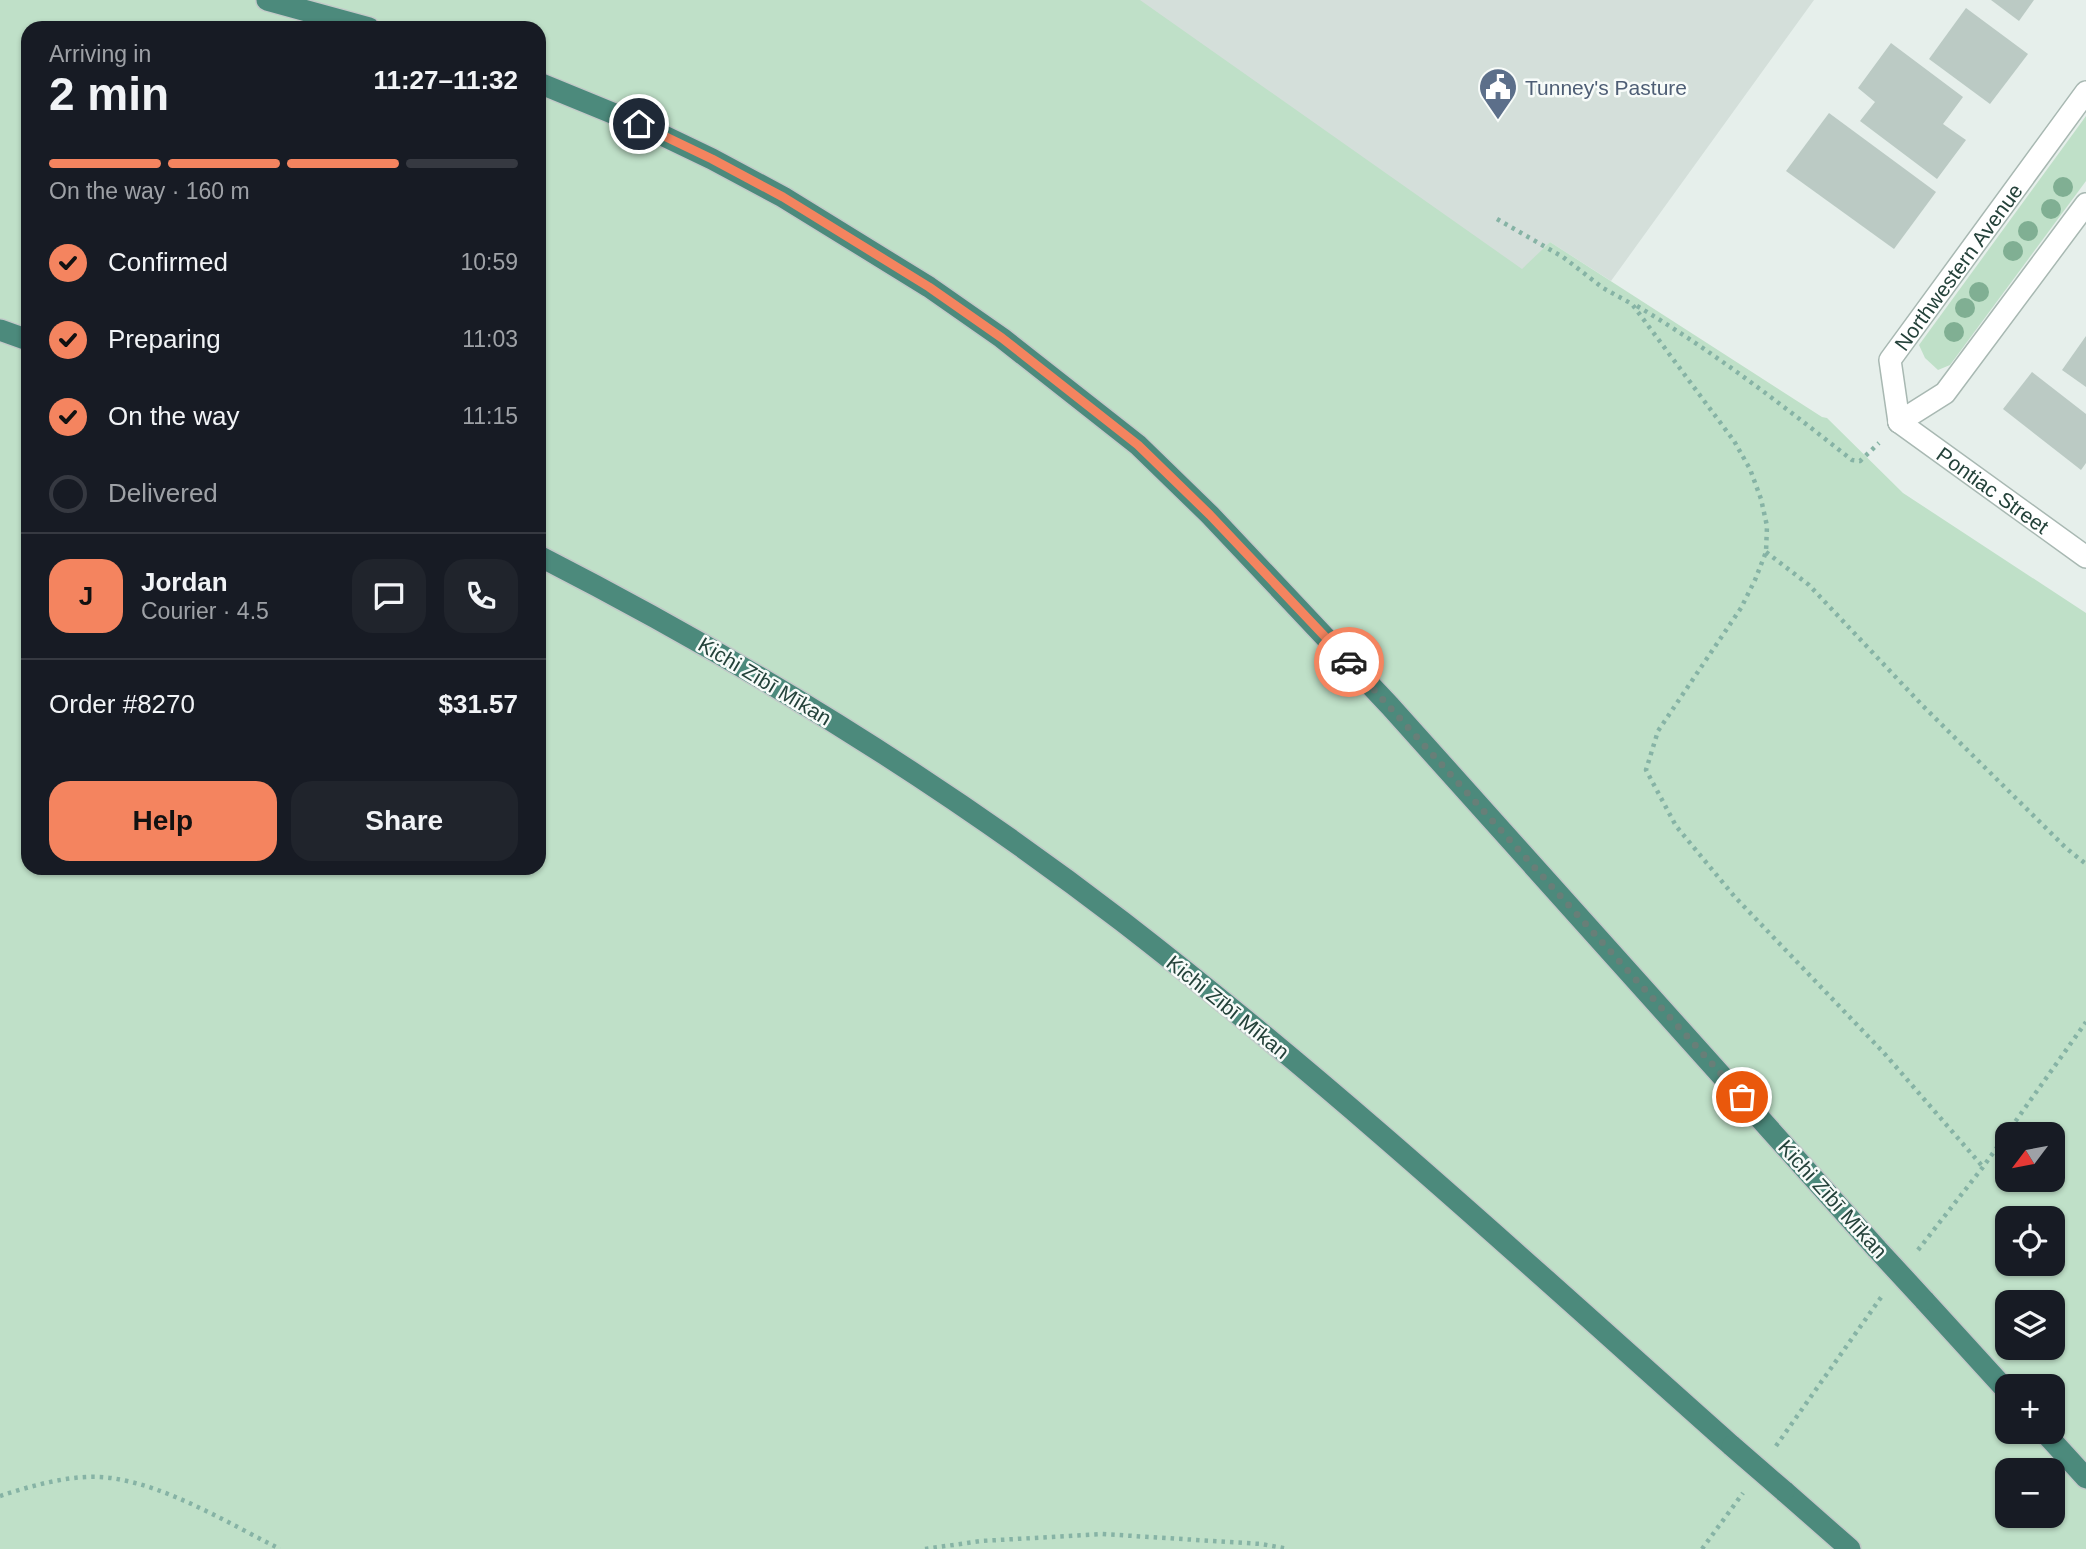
<!DOCTYPE html>
<meta charset="utf-8">
<style>
body{margin:0;font-family:Arial,sans-serif;background:#20242c;color:#f1f3f6;height:100vh;display:flex;flex-direction:column;font-size:26px;white-space:nowrap}
*{box-sizing:border-box;margin:0}
p{font-size:23px;color:#9ea1a6}
.icon{flex:none;width:38px;height:38px;fill:none;stroke:currentColor;stroke-width:2;stroke-linecap:round;stroke-linejoin:round}
.map{position:relative;flex:1;overflow:hidden}
.sheet{position:absolute;left:21px;top:21px;width:525px;height:854px;display:flex;flex-direction:column;background:#171b24;border-radius:21px;box-shadow:0 2px 5px #0004}
.sheet>*{flex:none}
.needle{width:46px;rotate:238deg}
.buttons{position:absolute;left:1995px;top:1122px;display:grid;gap:14px}
.buttons a{display:grid;place-items:center;width:70px;height:70px;border-radius:14px;background:#171b24;box-shadow:0 2px 5px #0004;font-size:35px}
.pin{position:absolute;display:grid;place-items:center;width:60px;height:60px;color:#fff;margin:-30px;border:4px solid #fff;border-radius:50%;box-shadow:0 2px 7px #0007}
.courier{position:absolute;display:grid;place-items:center;width:70px;height:70px;margin:-35px;border:5px solid #f4845f;border-radius:50%;background:#fff;color:#222;box-shadow:0 2px 9px #0007}
.summary em{font-style:normal;font-weight:700}
.summary div{display:flex;flex-direction:column-reverse}
.summary{display:flex;align-items:center;justify-content:space-between;height:119px;padding:0 28px}
h1{font-size:46px;font-weight:700;line-height:52px}
.bar{display:grid;grid-template-columns:repeat(4,1fr);gap:10px 7px;align-content:center;height:84px;padding:0 28px}
.bar i{height:9px;border-radius:5px;background:#363941}
.bar .current{background:#f4845f}
.bar p{grid-column:span 4}
.line{display:flex;align-items:center;gap:18px;padding:0 28px;border-top:2px solid #363941}
.line div{flex:1}
.round{display:grid;place-items:center;flex:none;width:74px;height:74px;border-radius:21px;background:#20242c}
ol{padding:0 28px;list-style:none}
li{display:flex;align-items:center;gap:21px;height:77px}
li p{margin-inline-start:auto}
li .icon{padding:7px;border-radius:50%;background:#f4845f;color:#111;stroke-width:4}
li:last-child{color:#9ea1a6}
li i{width:38px;height:38px;border:4px solid #363941;border-radius:50%}
.action{display:flex;gap:14px;margin-top:auto;padding:14px 28px}
.action a{flex:1;height:80px;border-radius:21px;background:#f4845f;color:#111;font-size:28px;font-weight:700;line-height:80px;text-align:center}
.action a+a{background:#20242c;color:#f1f3f6}
.map>svg:first-child{display:block}
</style>
<div class="map">
<svg width="2086" height="1549" viewBox="0 0 2086 1549">
<rect width="100%" height="100%" fill="#e6efeb"/>
<path fill="#d4dfda" d="M1102 0H1814L1611 281 1550 242 1503 290Z"/>
<g fill="#bfe0c8" fill-rule="evenodd">
<path d="M0 0H1140L1522 269 1550 242 1822 417 1827 418 1903 493 2086 613V1549H0ZM28 28H539V868H28ZM2007 1134H2053V1180H2007ZM2007 1218H2053V1264H2007ZM2007 1302H2053V1348H2007ZM2007 1386H2053V1432H2007ZM2007 1470H2053V1516H2007Z"/>
<path d="M2086 116V181L1950 365 1938 370 1925 358 1919 345Z"/>
</g>
<g fill="#bbcac4">
<path d="M1991 0H2034L2019 21Z"/>
<path d="M1966 8 2028 54 1990 104 1929 59Z"/>
<path d="M1891 43 1963 97 1943 124 1966 140 1937 179 1860 121 1875 102 1858 88Z"/>
<path d="M1829 113 1936 192 1894 249 1786 171Z"/>
<path d="M2086 336V387L2062 370Z"/>
<path d="M2032 372 2086 414V463L2081 470 2003 409Z"/>
</g>
<g fill="none" stroke-linecap="round" stroke-linejoin="round">
<defs>
<g id="minor">
<path id="s1" d="M1899 422 1890 360 2086 92"/>
<path d="M1899 422 1945 393 2086 204"/>
<path id="s2" d="M1899 422 2086 557"/>
</g>
<g id="trunk">
<path d="M267 0 369 28"/>
<path d="M539 83 639 124 712 159 783 197 929 287 1002 338 1138 445 1210 515 1390 706 1877 1249"/>
<path d="M0 330 28 340"/>
<path d="M539 556C744 661 941 782 1123 922 1335 1086 1532 1268 1732 1446"/>
<path d="M1924 1300 2007 1391"/>
<path d="M2044 1432 2086 1478"/>
<path d="M1784 1491 1850 1549"/>
</g>
</defs>
<use href="#minor" stroke="#a8b8b2" stroke-width="24"/>
<use href="#trunk" stroke="#c2cac8" stroke-width="24"/>
<g stroke="#86b3a5" stroke-width="4.5" stroke-dasharray="3.5 5" stroke-linecap="butt">
<path d="M1497 219 1563 257 1603 288 1632 304 1734 441 1750 469 1761 499 1767 526 1766 552 1755 580 1741 608 1658 731 1646 770 1676 826 1734 896 1884 1053 1983 1167"/>
<path d="M1637 306C1713 351 1782 405 1852 460L1860 461 1879 443"/>
<path d="M1766 552 1809 585 1922 705 2066 848 2086 864"/>
<path d="M1918 1250 1983 1167 2086 1022"/>
<path d="M1776 1446 1882 1296"/>
<path d="M0 1496C34 1485 75 1473 111 1478 168 1486 228 1523 280 1549"/>
<path d="M925 1549 981 1541 1102 1534 1261 1544 1289 1549"/>
<path d="M1702 1549 1743 1493"/>
</g>
<use href="#minor" stroke="#fff" stroke-width="21"/>
<use href="#trunk" stroke="#4c8a7c" stroke-width="21"/>
<defs>
<g id="trunk-bridge">
<path d="M1877 1249 1924 1300"/>
<path d="M1732 1446 1784 1491"/>
</g>
</defs>
<use href="#trunk-bridge" stroke="#c2cac8" stroke-width="24" stroke-linecap="butt"/>
<use href="#trunk-bridge" stroke="#4c8a7c" stroke-width="21"/>
</g>
<g fill="#80af93">
<circle cx="2063" cy="187" r="10"/>
<circle cx="2051" cy="209" r="10"/>
<circle cx="2028" cy="231" r="10"/>
<circle cx="2013" cy="251" r="10"/>
<circle cx="1979" cy="292" r="10"/>
<circle cx="1965" cy="308" r="10"/>
<circle cx="1954" cy="332" r="10"/>
</g>
<g fill="none" stroke-linecap="round" stroke-linejoin="round">
<path stroke="#687f78" stroke-width="7" stroke-dasharray="0 12.6" d="M1349 662 1742 1097"/>
<path stroke="#f4845f" stroke-width="9" d="M639 124 712 159 783 197 929 287 1002 338 1138 445 1210 515 1349 662"/>
</g>
<defs>
<symbol id="civic-pin" viewBox="-11 -11 22 30"><path d="M0 17L-7.5 6A9.5 9.5 0 1 1 7.5 6Z" fill="#5c6f8a" stroke="#f7fbf9"/><path d="M-.6-6.5H3V-4.5H.6V-3L4-1V1h2V6H-6V1h2V-1L-.6-3ZM-1.2 2.5V6h2.4V2.5Z" fill="#fff"/></symbol>
</defs>
<g fill-rule="evenodd">
<use href="#civic-pin" x="1476" y="65" width="44" height="60"/>
</g>
<g text-anchor="middle" dominant-baseline="central" stroke-width="5" stroke-linejoin="round" paint-order="stroke">
<g font-size="21" fill="#4e5e75" stroke="#f7fbf9" text-anchor="start">
<text x="1525" y="87">Tunney's Pasture</text>
</g>
<g font-size="21" fill="#24423a" stroke="#f7fbf9">
<text stroke="none"><textPath href="#s1" startOffset="178">Northwestern Avenue</textPath></text>
<text stroke="none"><textPath href="#s2" startOffset="116">Pontiac Street</textPath></text>
<text transform="translate(765 681) rotate(31)">Kichi Zībī Mīkan</text>
<text transform="translate(1228 1007) rotate(39)">Kichi Zībī Mīkan</text>
<text transform="translate(1833 1199) rotate(48)">Kichi Zībī Mīkan</text>
</g>
</g>
</svg>
<div class="buttons">
<a><svg class="needle" viewBox="-14 -14 28 28"><path d="M0-13l5 13h-10z" fill="#e53935"/><path d="M0 13l5-13h-10z" fill="#9ea1a6"/></svg></a>
<a><svg class="icon" aria-label="locate" viewBox="0 0 24 24"><circle cx="12" cy="12" r="6"/><path d="M12 2v4M12 18v4M2 12h4M18 12h4"/></svg></a>
<a><svg class="icon" aria-label="layers" viewBox="0 0 24 24"><path d="M12 4l9 5-9 5-9-5zM3 14l9 5 9-5"/></svg></a>
<a>+</a>
<a>−</a>
</div>
<div class="pin" style="left:1742px;top:1097px;background:#ea580c"><svg class="icon" aria-label="bag" viewBox="0 0 24 24"><path d="M5 8h14l-1 12H6zM9 8a3 3 0 0 1 6 0"/></svg></div>
<div class="pin" style="left:639px;top:124px;background:#1f2937"><svg class="icon" aria-label="home" viewBox="0 0 24 24"><path d="M3 11l9-7 9 7M6 9v11h12V9"/></svg></div>
<div class="courier" style="left:1349px;top:662px"><svg class="icon" aria-label="car" viewBox="0 0 24 24"><path d="M5 17H2v-5l4-1 3-4h7l3 4 3 1v5h-3M9 17h6M6 11h13"/><circle cx="7" cy="17" r="2"/><circle cx="17" cy="17" r="2"/></svg></div>
<section class="sheet">
<div class="summary"><div><h1>2 min</h1><p>Arriving in</p></div><em>11:27–11:32</em></div>
<div class="bar"><i class="current"></i><i class="current"></i><i class="current"></i><i></i><p>On the way · 160 m</p></div>
<ol>
<li><svg class="icon" aria-label="check" viewBox="0 0 24 24"><path d="M5 12l5 5 9-10"/></svg>Confirmed<p>10:59</p></li>
<li><svg class="icon" aria-label="check" viewBox="0 0 24 24"><path d="M5 12l5 5 9-10"/></svg>Preparing<p>11:03</p></li>
<li><svg class="icon" aria-label="check" viewBox="0 0 24 24"><path d="M5 12l5 5 9-10"/></svg>On the way<p>11:15</p></li>
<li><i></i>Delivered</li>
</ol>
<div class="line" style="height:126px"><b class="round" style="background:#f4845f;color:#111">J</b><div><b>Jordan</b><p>Courier · 4.5</p></div><a class="round"><svg class="icon" aria-label="chat" viewBox="0 0 24 24"><path d="M4 5h16v11H9l-5 4z"/></svg></a><a class="round"><svg class="icon" aria-label="phone" viewBox="0 0 24 24"><path d="M5 4h4l2 5-3 2q2 4 5 5l2-3 5 2v4C11 20 4 13 5 4z"/></svg></a></div>
<div class="line" style="height:91px"><div>Order #8270</div><b>$31.57</b></div>
<div class="action"><a>Help</a><a>Share</a></div>
</section>
</div>
